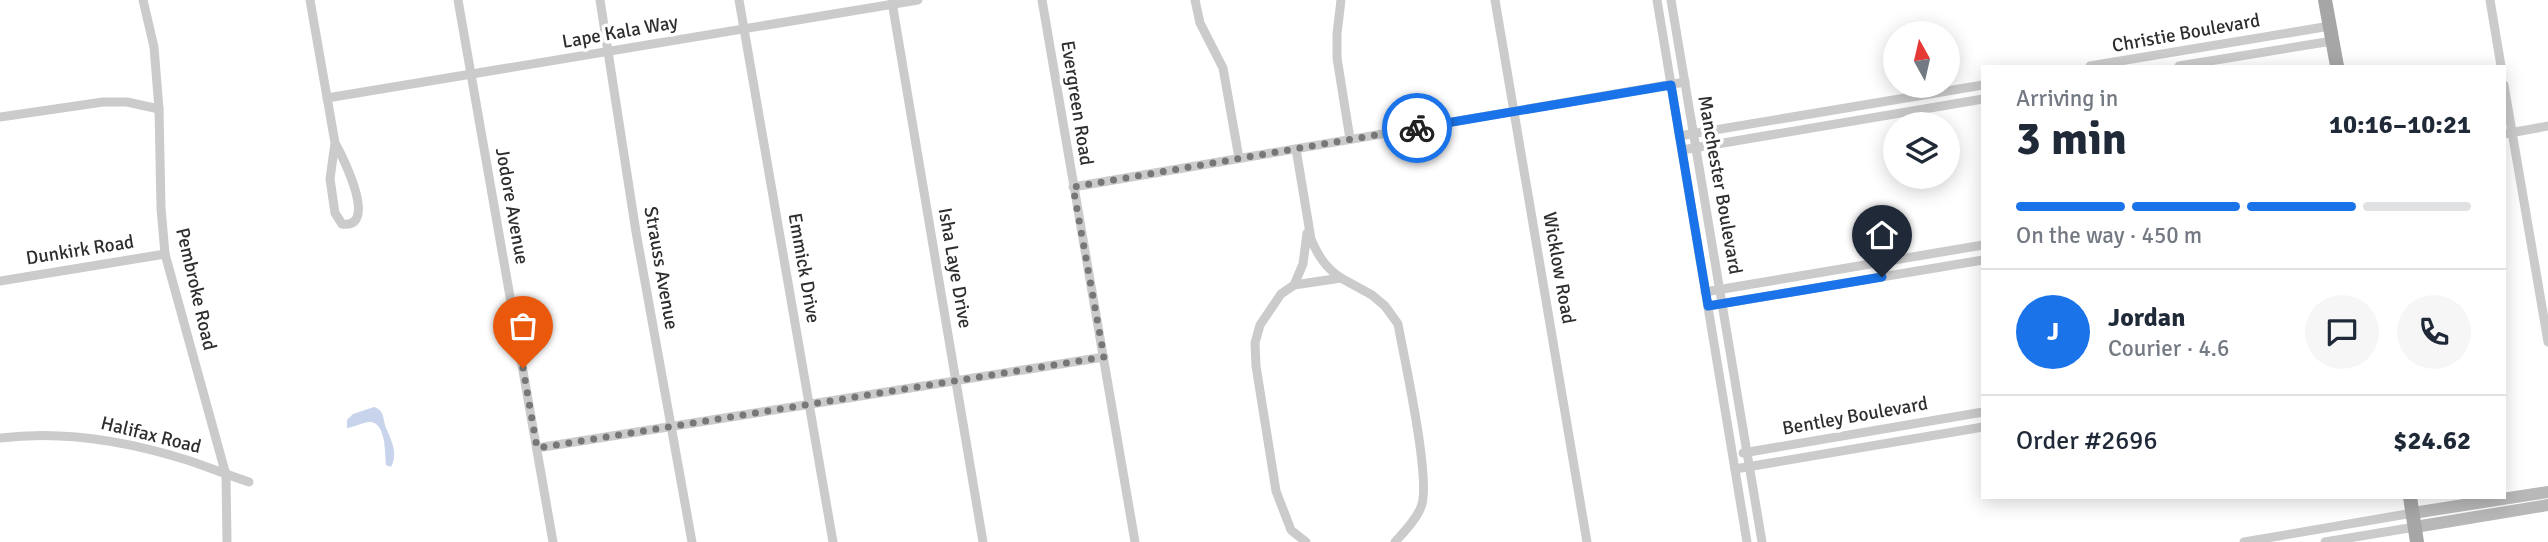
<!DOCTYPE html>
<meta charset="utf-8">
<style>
body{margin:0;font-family:Signika,sans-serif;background:#f6f6f7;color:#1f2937;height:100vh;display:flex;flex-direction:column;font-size:26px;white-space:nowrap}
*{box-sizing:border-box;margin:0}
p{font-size:23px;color:#747a83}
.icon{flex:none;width:38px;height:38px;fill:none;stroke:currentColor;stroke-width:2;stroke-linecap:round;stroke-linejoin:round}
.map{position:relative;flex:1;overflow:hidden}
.details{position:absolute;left:1981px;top:65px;width:525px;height:434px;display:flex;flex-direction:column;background:#fff;border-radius:0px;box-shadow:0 4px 18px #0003}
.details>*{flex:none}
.needle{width:46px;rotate:352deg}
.tools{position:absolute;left:1883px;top:21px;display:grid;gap:14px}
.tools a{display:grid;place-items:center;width:77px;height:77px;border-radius:50%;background:#fff;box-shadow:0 4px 18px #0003;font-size:35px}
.pin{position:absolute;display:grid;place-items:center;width:60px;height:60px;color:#fff;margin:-72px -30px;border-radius:50% 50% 50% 0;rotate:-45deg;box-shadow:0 0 7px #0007}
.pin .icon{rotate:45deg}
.courier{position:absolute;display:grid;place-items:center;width:70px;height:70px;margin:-35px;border:5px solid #1a73e8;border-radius:50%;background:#fff;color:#222;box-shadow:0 2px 9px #0007}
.overview em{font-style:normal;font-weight:700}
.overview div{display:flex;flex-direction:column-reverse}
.overview{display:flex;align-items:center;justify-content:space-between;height:119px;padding:0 35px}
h1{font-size:46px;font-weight:700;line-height:52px}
.bar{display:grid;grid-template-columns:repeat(4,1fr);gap:10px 7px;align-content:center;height:84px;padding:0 35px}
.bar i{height:9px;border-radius:5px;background:#e0e1e3}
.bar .current{background:#1a73e8}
.bar p{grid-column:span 4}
.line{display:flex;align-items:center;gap:18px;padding:0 35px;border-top:2px solid #e0e1e3}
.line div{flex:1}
.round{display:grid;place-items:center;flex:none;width:74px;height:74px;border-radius:37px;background:#f6f6f7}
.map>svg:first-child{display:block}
</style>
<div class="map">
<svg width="2548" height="542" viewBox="0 0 2548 542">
<rect width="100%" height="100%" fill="#fff"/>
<path fill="#c7d4eb" d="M374 407C386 411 382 420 387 430 392 442 398 454 391 467L386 465C385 453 386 421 369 422 361 423 355 427 347 428V420L353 414Z"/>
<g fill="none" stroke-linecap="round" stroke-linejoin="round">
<g stroke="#cbcbcb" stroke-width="9">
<path d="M143 0 154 47 159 109 161 208 165 254 226 475 227 542"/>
<path d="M310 0 335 143 330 179 335 213 342 224C379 229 343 157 335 143"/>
<path d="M458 0 553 542"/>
<path d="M600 0 636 232 692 542"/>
<path d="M739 0 833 542"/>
<path d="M1042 0 1135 542"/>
<path d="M1195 0 1200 23 1223 68 1239 158"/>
<path d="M1341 0 1337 34V58L1350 139"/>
<path d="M1495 0 1587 542"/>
<path d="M1657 0 1747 542"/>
<path d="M1671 0 1762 542"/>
<path d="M2490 0 2501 66"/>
<path d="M892 2 983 542"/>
<path d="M2090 66 2330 26"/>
<path d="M2179 66 2332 41"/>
<path d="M2504 85 2548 342"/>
<path d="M327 98 918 0"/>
<path d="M0 117 103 102H127L159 109"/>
<path d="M2504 134 2548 126"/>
<path d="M1679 136 1983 85"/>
<path d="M1296 149 1311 239C1318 256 1326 268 1341 278"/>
<path d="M1682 150 1983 99"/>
<path d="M1073 187 1685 82"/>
<path d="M0 281 165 254"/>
<path d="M1294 285 1303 264 1307 233"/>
<path d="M1705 292 1983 245"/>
<path d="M1708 306 1983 260"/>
<path d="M0 438C64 430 127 441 187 460 208 467 228 475 249 482"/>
<path d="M537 448 1104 357"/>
<path d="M1743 453 1983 412"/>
<path d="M1735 469 1983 427"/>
<path d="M1306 542 1291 530 1276 491 1256 366 1255 343 1260 325 1281 294 1294 285 1341 278 1372 295 1385 306 1398 324C1404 358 1432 482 1421 507 1416 520 1404 532 1395 542"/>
<path d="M2244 542 2413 513"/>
<path d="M2325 542 2415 527"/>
</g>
<g stroke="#b8b8b8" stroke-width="12">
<path d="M2413 513 2548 492"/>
<path d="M2415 527 2548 505"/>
</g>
<g stroke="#a6a6a6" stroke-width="14">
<path d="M2325 0 2337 66"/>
<path d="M2410 497 2417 542"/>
</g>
</g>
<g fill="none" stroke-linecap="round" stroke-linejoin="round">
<path stroke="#777" stroke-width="7" stroke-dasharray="0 12.6" d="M523 368 537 448 1104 357 1073 187 1417 128"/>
<path stroke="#1a73e8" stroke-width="9" d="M1417 128 1671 85 1708 306 1882 277"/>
</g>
<g text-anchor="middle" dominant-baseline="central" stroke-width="7" stroke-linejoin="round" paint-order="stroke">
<g font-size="19" fill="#2e2e2e" stroke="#fff">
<text transform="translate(620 32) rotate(-10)">Lape Kala Way</text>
<text transform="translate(2186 33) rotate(-10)">Christie Boulevard</text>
<text transform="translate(1077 103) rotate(81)">Evergreen Road</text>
<text transform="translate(1720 185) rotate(80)">Manchester Boulevard</text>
<text transform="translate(512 206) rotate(80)">Jodore Avenue</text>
<text transform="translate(80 250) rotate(-9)">Dunkirk Road</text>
<text transform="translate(661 268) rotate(80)">Strauss Avenue</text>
<text transform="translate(804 268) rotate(80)">Emmick Drive</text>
<text transform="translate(955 268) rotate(80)">Isha Laye Drive</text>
<text transform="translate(1559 268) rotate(80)">Wicklow Road</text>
<text transform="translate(196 289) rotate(77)">Pembroke Road</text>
<text transform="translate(1855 416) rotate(-10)">Bentley Boulevard</text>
<text transform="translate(151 435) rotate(14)">Halifax Road</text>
</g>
</g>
</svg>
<div class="tools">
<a><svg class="needle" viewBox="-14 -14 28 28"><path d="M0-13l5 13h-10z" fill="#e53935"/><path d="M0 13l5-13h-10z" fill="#747a83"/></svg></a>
<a><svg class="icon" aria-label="layers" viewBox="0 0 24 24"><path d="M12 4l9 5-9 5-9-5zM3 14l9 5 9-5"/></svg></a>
</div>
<div class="pin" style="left:523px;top:368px;background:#ea580c"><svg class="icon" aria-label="bag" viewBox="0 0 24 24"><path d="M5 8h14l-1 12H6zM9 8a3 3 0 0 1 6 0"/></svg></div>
<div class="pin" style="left:1882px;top:277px;background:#1f2937"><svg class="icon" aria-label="home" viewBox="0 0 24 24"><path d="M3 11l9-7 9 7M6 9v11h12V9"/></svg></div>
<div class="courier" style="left:1417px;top:128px"><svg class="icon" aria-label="bike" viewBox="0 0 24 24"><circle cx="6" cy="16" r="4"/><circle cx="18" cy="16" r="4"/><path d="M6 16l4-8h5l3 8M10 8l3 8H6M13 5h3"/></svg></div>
<section class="details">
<div class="overview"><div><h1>3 min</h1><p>Arriving in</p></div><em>10:16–10:21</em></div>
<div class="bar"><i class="current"></i><i class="current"></i><i class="current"></i><i></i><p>On the way · 450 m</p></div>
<div class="line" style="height:126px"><b class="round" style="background:#1a73e8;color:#fff">J</b><div><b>Jordan</b><p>Courier · 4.6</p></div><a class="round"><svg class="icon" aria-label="chat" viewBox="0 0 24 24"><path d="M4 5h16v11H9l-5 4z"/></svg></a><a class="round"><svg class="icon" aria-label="phone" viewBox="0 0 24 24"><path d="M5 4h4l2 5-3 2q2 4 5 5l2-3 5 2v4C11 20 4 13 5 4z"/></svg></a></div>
<div class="line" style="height:91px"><div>Order #2696</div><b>$24.62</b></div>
</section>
</div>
